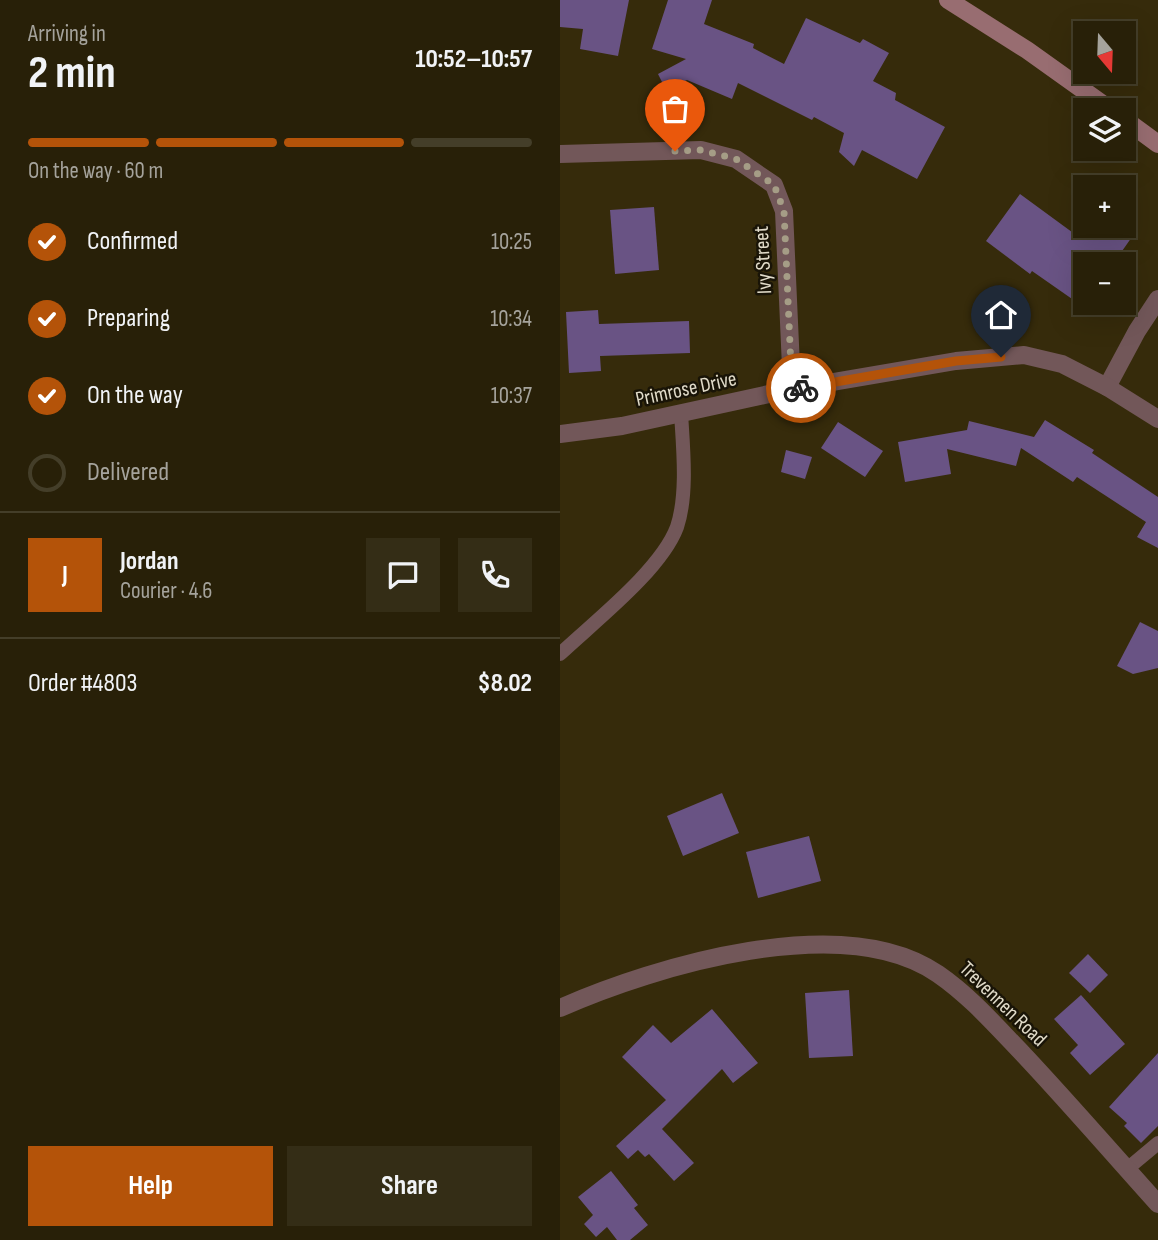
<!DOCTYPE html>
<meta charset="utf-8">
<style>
body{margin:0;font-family:"Sofia Sans Condensed",sans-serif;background:#342d16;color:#f1f3f6;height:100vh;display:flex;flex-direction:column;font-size:26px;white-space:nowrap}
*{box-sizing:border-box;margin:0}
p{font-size:23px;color:#a5a39c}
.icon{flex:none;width:38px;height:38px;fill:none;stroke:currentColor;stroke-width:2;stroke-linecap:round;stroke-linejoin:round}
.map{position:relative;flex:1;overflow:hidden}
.sheet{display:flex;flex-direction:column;background:#282008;width:560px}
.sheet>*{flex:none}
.needle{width:46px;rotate:161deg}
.tools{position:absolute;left:513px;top:21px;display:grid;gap:14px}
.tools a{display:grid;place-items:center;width:63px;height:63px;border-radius:0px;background:#282008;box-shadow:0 7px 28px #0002,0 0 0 2px #443e29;font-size:35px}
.pin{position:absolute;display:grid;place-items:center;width:60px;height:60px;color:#fff;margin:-72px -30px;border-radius:50% 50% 50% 0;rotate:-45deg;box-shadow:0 0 7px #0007}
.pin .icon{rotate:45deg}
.courier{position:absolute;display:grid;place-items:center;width:70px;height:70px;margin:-35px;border:5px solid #b45309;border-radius:50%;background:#fff;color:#222;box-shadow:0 2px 9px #0007}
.overview em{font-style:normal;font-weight:700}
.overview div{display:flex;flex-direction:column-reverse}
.overview{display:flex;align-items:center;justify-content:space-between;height:119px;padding:0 28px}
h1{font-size:46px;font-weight:700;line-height:52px}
.bar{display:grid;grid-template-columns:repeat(4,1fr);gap:10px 7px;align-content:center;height:84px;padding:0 28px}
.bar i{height:9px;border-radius:5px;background:#443e29}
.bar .selected{background:#b45309}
.bar p{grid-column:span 4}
.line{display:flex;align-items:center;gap:18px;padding:0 28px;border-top:2px solid #443e29}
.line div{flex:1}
.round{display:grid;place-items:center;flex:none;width:74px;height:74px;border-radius:0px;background:#342d16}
ol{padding:0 28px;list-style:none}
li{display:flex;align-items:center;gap:21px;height:77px}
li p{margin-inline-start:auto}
li .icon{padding:7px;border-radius:50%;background:#b45309;color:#fff;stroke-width:4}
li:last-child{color:#a5a39c}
li i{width:38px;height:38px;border:4px solid #443e29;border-radius:50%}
.action{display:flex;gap:14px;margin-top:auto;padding:14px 28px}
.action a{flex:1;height:80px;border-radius:0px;background:#b45309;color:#fff;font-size:28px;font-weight:700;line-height:80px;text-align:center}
.action a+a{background:#342d16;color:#f1f3f6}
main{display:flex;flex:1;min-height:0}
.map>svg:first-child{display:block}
</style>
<main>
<section class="sheet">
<div class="overview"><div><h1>2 min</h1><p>Arriving in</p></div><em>10:52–10:57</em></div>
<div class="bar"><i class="selected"></i><i class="selected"></i><i class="selected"></i><i></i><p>On the way · 60 m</p></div>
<ol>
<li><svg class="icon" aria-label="check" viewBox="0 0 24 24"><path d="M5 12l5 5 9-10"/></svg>Confirmed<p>10:25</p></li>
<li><svg class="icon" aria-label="check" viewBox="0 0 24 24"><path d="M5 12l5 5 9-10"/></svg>Preparing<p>10:34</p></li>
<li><svg class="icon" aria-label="check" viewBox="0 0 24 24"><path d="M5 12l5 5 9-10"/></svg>On the way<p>10:37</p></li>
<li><i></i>Delivered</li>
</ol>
<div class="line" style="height:126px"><b class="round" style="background:#b45309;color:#fff">J</b><div><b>Jordan</b><p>Courier · 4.6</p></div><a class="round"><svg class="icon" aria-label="chat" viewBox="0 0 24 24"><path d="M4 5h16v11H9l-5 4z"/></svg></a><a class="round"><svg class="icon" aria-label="phone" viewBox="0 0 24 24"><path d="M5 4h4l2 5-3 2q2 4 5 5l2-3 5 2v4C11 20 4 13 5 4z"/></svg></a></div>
<div class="line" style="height:91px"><div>Order #4803</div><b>$8.02</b></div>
<div class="action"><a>Help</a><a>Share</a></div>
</section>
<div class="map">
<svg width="598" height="1240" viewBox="0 0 598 1240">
<rect width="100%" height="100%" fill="#362b0b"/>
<g fill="#695384">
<path d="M0 0H69L58 56 20 49 23 29 0 27Z"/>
<path d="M108 0H152L144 24 194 44 193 48 224 64 246 18 300 43 303 39 329 53 313 81 336 93 335 100 385 127 357 179 302 150 294 166 279 152 284 133 254 117 252 120 178 83 172 99 127 80 106 90 98 74 126 59 92 49Z"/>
<path d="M460 194 516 235 523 226H562L574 234 553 264H525V308L472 271 470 274 426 241Z"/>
<path d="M94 207 99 270 55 274 50 210Z"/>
<path d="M38 310 39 324 129 321 130 353 40 356 41 371 9 373 6 312Z"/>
<path d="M485 420 534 450 532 453 598 497V548L577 537 586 522 517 477 513 482 461 448 456 466 387 449 391 474 345 482 338 442 407 430 409 421 474 437Z"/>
<path d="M278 422 323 451 305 477 261 448Z"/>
<path d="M226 450 252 457 245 479 221 472Z"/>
<path d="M580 622 598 631V668L573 674 557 666Z"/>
<path d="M162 793 179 833 123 856 107 816Z"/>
<path d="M249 836 261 881 198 898 186 852Z"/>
<path d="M528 954 548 975 530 993 509 973Z"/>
<path d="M289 990 293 1056 249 1058 245 993Z"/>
<path d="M521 995 565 1044 530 1075 510 1053 518 1045 494 1019Z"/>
<path d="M152 1009 198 1063 173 1083 162 1069 102 1129 134 1163 114 1181 89 1154 85 1157 78 1150 68 1159 56 1146 106 1100 62 1057 93 1025 111 1043Z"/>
<path d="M598 1053V1126L581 1143 564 1126 567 1123 549 1107Z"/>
<path d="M51 1171 78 1205 74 1208 88 1225 70 1240H57L47 1227 36 1237 24 1224 33 1215 18 1197Z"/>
</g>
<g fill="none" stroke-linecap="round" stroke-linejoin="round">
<g stroke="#725759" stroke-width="14">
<path d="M0 654C35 621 101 570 117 527 128 494 123 447 121 413"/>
<path d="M567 1169 598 1143"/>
</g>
<g stroke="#725759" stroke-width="18">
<path d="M0 154 141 150 176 159 214 185 224 211 232 389"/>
<path d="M547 387 577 331 598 299"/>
<path d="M0 434 62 426 232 389 396 361 464 355 502 364 547 387 598 419"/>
<path d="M0 1008C95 966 284 909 378 974 410 996 436 1026 463 1054 509 1103 553 1154 598 1204"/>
</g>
<g stroke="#986d71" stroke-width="18">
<path d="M388 0 467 50 551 110"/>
<path d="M564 119 598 144"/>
</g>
</g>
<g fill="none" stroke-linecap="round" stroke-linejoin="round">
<path stroke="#a59d86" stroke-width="7" stroke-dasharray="0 12.6" d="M115 151 141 150 176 159 214 185 224 211 232 389 241 388"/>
<path stroke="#b45309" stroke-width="9" d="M241 388 396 361 441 357"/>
</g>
<g text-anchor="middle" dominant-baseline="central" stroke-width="5" stroke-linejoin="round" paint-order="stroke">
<g font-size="21" fill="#e1dbc9" stroke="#191407">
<text transform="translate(203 260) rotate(-93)">Ivy Street</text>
<text transform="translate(126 389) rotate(-12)">Primrose Drive</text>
<text transform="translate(443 1004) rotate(44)">Trevennen Road</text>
</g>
</g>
</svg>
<div class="tools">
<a><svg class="needle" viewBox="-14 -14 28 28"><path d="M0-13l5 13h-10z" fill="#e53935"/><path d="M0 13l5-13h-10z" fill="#a5a39c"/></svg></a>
<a><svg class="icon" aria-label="layers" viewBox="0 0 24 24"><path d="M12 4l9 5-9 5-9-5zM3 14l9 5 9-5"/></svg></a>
<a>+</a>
<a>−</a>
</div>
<div class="pin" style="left:115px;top:151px;background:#ea580c"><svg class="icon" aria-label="bag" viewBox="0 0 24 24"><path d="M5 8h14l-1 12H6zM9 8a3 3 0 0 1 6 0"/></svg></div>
<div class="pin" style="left:441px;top:357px;background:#1f2937"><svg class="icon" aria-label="home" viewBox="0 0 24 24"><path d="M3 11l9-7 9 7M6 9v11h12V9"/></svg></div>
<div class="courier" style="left:241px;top:388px"><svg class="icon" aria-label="bike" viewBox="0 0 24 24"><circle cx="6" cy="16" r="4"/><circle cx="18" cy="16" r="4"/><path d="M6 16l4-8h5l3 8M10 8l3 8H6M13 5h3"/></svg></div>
</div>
</main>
